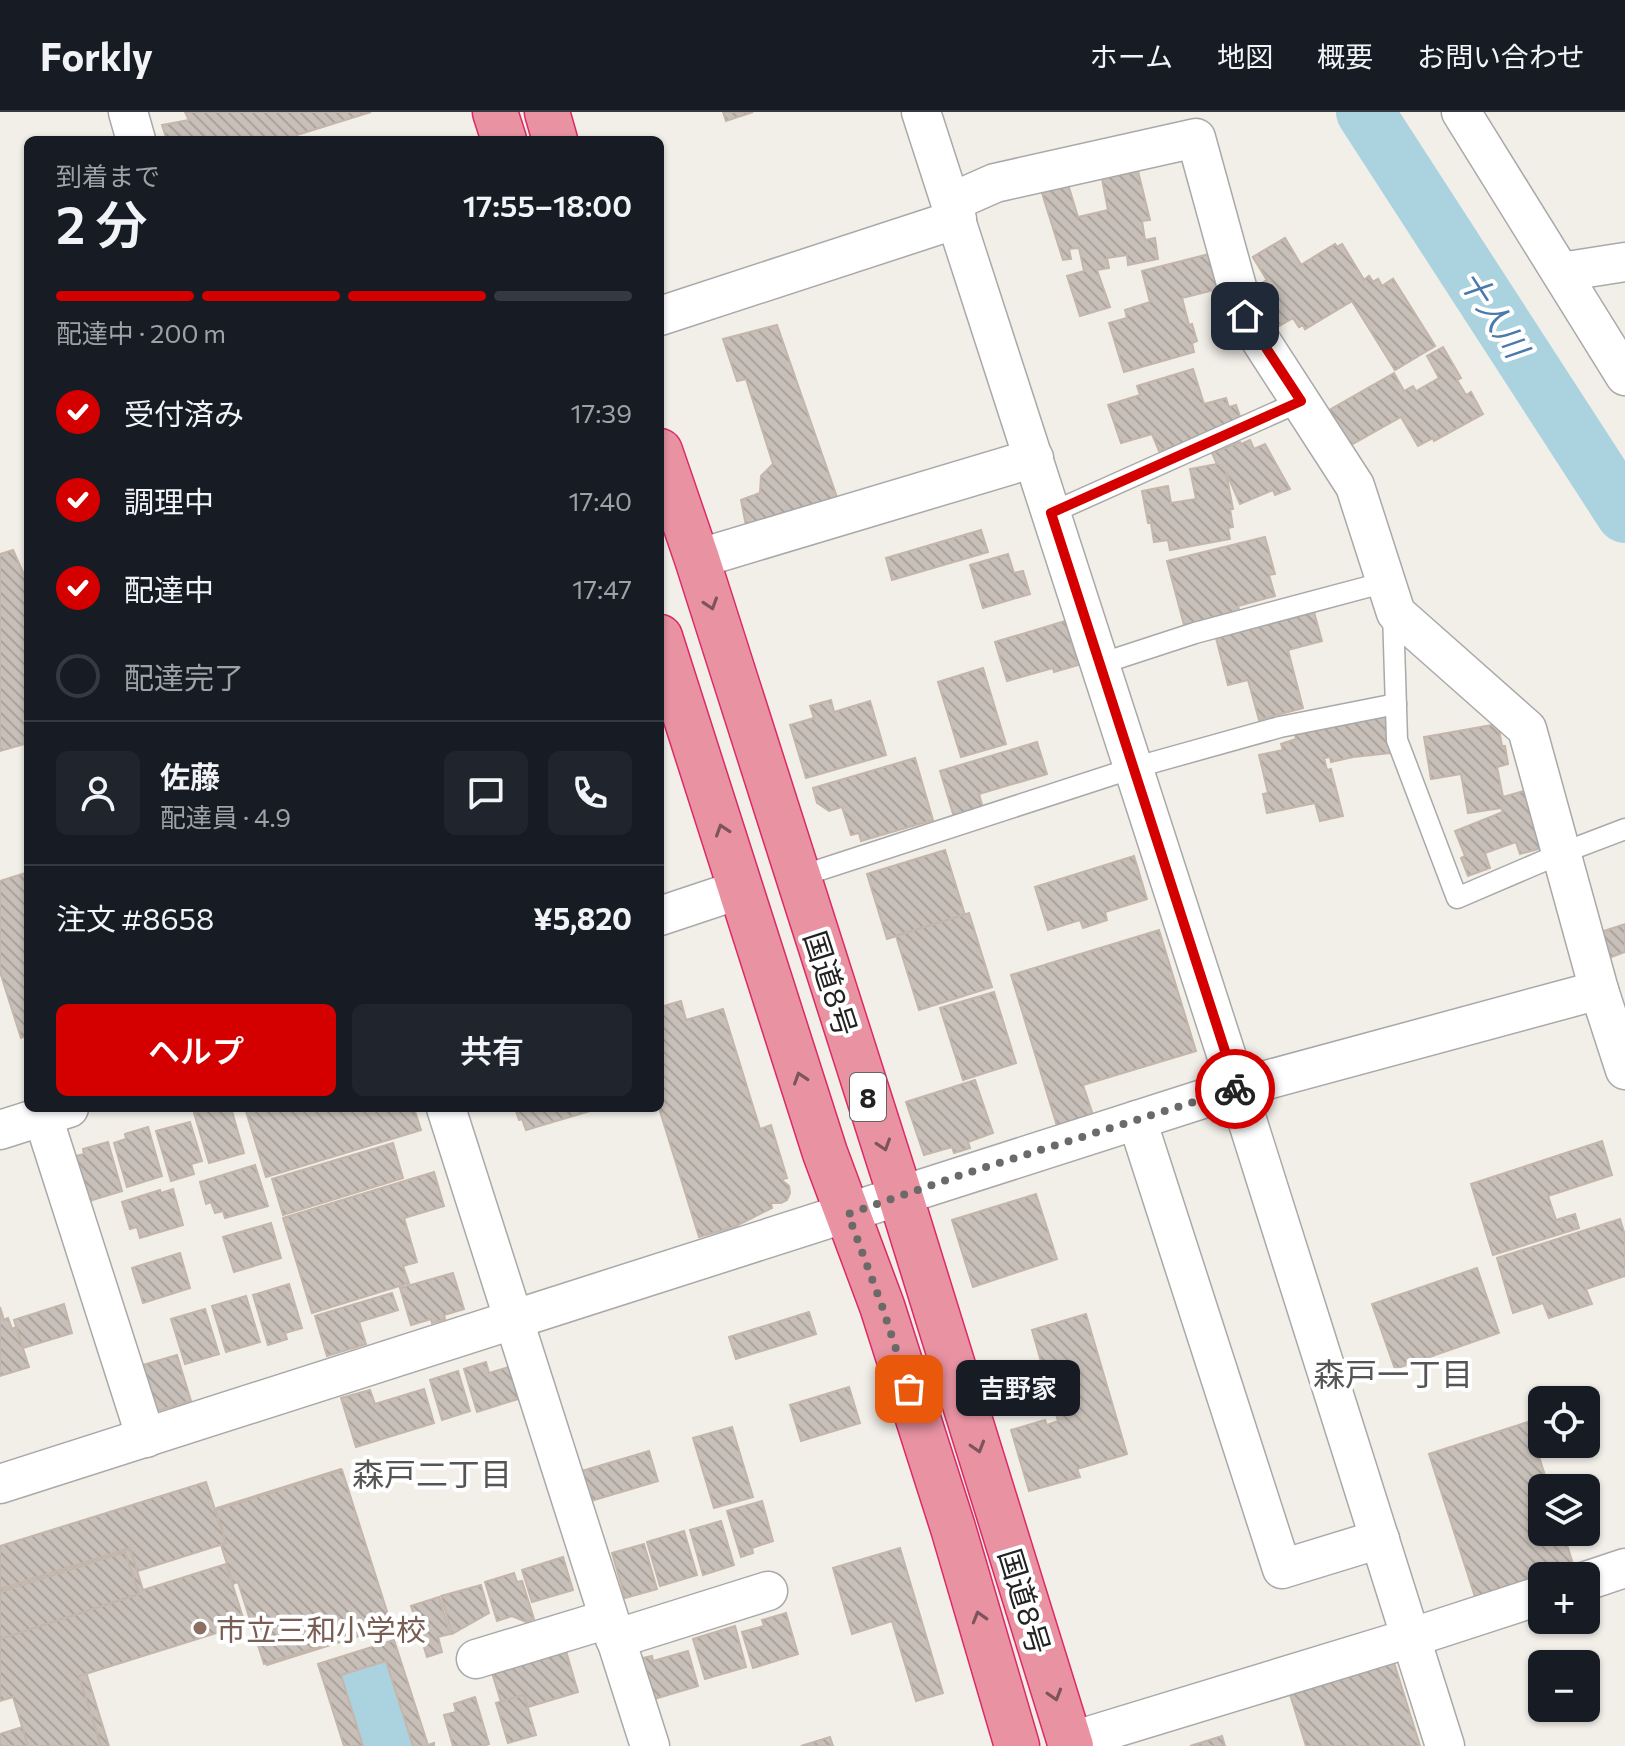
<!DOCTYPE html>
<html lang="ja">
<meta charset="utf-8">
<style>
body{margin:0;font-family:Commissioner,"Noto Sans JP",sans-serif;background:#20242c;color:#f1f3f6;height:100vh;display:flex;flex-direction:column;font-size:30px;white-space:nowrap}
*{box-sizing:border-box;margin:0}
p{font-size:26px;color:#9ea1a6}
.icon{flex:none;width:44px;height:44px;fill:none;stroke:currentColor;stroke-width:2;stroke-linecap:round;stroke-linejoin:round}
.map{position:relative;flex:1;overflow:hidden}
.panel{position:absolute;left:24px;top:24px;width:640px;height:976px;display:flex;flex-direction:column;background:#171b24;border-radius:12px;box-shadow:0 2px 6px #0004}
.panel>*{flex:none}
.buttons{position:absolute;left:1528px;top:1274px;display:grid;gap:16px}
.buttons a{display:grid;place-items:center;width:72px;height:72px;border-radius:12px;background:#171b24;box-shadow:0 2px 6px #0004;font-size:40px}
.pin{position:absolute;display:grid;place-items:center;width:68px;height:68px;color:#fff;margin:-34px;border-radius:16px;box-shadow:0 4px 12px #0006}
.courier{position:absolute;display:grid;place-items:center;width:80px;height:80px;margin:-40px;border:6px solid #d40000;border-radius:50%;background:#fff;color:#222;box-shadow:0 2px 10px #0007}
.bubble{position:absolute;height:56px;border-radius:12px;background:#171b24;box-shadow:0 2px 6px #0004;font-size:26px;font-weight:600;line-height:56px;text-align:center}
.headline em{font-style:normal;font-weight:600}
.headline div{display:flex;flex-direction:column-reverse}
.headline{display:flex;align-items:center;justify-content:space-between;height:136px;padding:0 32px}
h1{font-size:52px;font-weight:600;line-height:60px}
.bar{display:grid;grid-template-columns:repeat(4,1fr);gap:12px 8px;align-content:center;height:96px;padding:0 32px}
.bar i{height:10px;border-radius:6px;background:#363941}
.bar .on{background:#d40000}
.bar p{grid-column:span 4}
.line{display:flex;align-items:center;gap:20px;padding:0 32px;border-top:2px solid #363941}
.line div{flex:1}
.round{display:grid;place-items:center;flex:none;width:84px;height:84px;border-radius:12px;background:#20242c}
ol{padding:0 32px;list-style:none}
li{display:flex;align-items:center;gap:24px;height:88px}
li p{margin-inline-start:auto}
li .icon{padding:8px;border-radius:50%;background:#d40000;color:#fff;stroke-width:4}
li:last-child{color:#9ea1a6}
li i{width:44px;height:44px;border:4px solid #363941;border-radius:50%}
.action{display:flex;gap:16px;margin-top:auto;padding:16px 32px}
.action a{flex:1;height:92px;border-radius:12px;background:#d40000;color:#fff;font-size:32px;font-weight:600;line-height:92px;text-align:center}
.action a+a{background:#20242c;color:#f1f3f6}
header{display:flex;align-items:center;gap:48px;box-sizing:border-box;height:112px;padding:0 40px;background:#171b24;border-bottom:2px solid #363941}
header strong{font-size:38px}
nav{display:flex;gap:44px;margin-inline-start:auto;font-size:28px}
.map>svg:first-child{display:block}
</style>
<header>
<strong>Forkly</strong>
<nav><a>ホーム</a><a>地図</a><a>概要</a><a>お問い合わせ</a></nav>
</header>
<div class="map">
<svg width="1625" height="1634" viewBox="0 0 1625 1634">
<defs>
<pattern id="building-back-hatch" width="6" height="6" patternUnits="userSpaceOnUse" patternTransform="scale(2)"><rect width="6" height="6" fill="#c7bfb8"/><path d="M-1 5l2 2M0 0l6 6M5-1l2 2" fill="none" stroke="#aba49e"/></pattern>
</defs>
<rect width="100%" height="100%" fill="#f2efe9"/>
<path fill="#aad3df" d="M386 1549 413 1634H363L341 1563Z"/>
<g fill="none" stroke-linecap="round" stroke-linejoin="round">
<path stroke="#aad3df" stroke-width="58" d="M1365 0 1625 402"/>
</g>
<g fill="url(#building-back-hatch)" stroke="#c4b6ab" stroke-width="2">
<path d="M185 0H371L297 23 298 28H167L162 13 189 8Z"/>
<path d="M723 0H753L726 9Z"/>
<path d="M1137 55 1150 108 1142 109 1145 128 1155 126 1158 147 1128 153 1127 143 1107 146 1109 156 1097 158 1110 195 1080 204 1067 164 1084 159 1079 136 1069 137 1071 147 1063 148 1041 78 1067 69 1078 105 1108 98 1101 62Z"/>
<path d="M1285 126 1301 153 1335 132 1337 135 1342 132 1364 168 1369 164 1373 170 1378 167 1382 174 1393 167 1435 234 1395 258 1352 189 1305 217 1303 213 1299 215 1293 206 1279 214 1275 207 1274 208 1254 176 1267 168 1253 145Z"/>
<path d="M1285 126 1301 153 1335 132 1337 135 1342 132 1364 168 1369 164 1373 170 1378 167 1382 174 1393 167 1435 234 1395 258 1352 189 1305 217 1303 213 1299 215 1293 206 1279 214 1275 207 1274 208 1254 176 1267 168 1253 145Z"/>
<path d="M1213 141 1222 176 1182 186 1189 213 1192 212 1197 229 1192 231 1194 240 1124 260 1109 211 1127 206 1125 198 1150 190 1142 159Z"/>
<path d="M777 213 838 388 746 414 741 388 760 381 761 364 773 352 746 267 737 269 723 227Z"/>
<path d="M1443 235 1461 266 1457 268 1466 283 1471 280 1483 302 1434 329 1433 326 1418 334 1401 305 1344 337 1322 302 1394 261 1404 279 1413 274 1416 279 1439 266 1427 244Z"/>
<path d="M1193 257 1204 292 1226 286 1229 295 1236 293 1241 307 1204 325 1159 339 1152 322 1121 331 1108 293 1140 283 1137 274Z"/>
<path d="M1250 328 1254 337 1265 332 1290 377 1275 383 1273 378 1240 392 1226 360 1233 397H1230L1233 415 1228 416 1230 427 1170 438 1168 428 1154 430 1151 411H1148L1142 379 1168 374 1171 391 1196 387 1190 357 1217 352 1212 341 1240 330 1241 332Z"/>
<path d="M981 418 988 440 892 468 886 446Z"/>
<path d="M1265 425 1275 462 1269 463 1275 484 1238 494 1239 498 1184 513 1167 449Z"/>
<path d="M13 438 26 467H28V631L0 639V442Z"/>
<path d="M1008 442 1014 461 1023 459 1030 482 983 496 970 453Z"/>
<path d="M1314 500 1322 529 1288 538 1303 596 1259 608 1248 568 1228 573 1216 526Z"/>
<path d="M1065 509 1078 553 1054 560 1053 556 1007 569 995 530Z"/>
<path d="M983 556 1006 632 961 645 938 570Z"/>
<path d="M831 588 834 600 870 589 886 643 806 666 790 613 814 606 810 594Z"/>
<path d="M1387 603 1390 641 1353 645 1331 650 1330 645 1324 646 1327 658 1331 657 1343 704 1320 709 1315 691 1267 701 1263 682 1268 681 1259 643 1283 638 1281 632 1296 627 1294 620Z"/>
<path d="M1498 612 1502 634H1505L1508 652 1497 655 1503 685 1530 677 1545 735 1520 742 1516 730 1485 741 1490 756 1468 764 1461 746 1465 744 1455 719 1503 700 1501 696 1468 701 1461 662 1431 667 1424 625Z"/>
<path d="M1037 630 1047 662 979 682 983 696 954 705 940 659Z"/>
<path d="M915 646 933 708 861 729 859 721 851 723 842 695 829 699 817 691 813 676Z"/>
<path d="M945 738 965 803 887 827 867 762Z"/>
<path d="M1134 744 1147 787 1105 800 1107 808 1083 816 1080 808 1048 818 1035 775Z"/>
<path d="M28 760V923L21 926 0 860V769Z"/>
<path d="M969 801 992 875 919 898 896 824Z"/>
<path d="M1625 812V840L1609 846 1601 820Z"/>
<path d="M1159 818 1196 939 1083 973 1093 1003 1057 1014 1011 863Z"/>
<path d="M994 880 1016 951 963 968 940 896Z"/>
<path d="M681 889 686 908 723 897 760 1017 771 1013 787 1066 783 1067V1069L789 1074 790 1081 787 1088 781 1091H771L772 1096 734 1115 699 1125 659 996 660 895Z"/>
<path d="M975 968 993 1021 968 1030 970 1036 954 1041 952 1035 924 1043 906 990Z"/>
<path d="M211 996H231L244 1041 209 1051 194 1001Z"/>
<path d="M245 996H414L421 1018 266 1065Z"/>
<path d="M515 996H600L526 1018 522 1007 519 1008Z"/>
<path d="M190 1010 202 1049 191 1052 194 1062 171 1069 156 1019Z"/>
<path d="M148 1015 162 1064 127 1075 114 1031 126 1027 125 1022Z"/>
<path d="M1602 1029 1612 1063 1548 1084 1556 1108 1575 1102 1579 1116 1493 1143 1471 1072Z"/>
<path d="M108 1030 122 1079 86 1090 72 1045 84 1042 83 1037Z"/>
<path d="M393 1031 403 1066 283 1103 272 1067Z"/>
<path d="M255 1053 268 1094 225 1106 223 1099 215 1101 211 1090 206 1092 200 1070Z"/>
<path d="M434 1060 444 1094 404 1106 417 1150 403 1154 409 1171 312 1201 283 1106Z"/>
<path d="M173 1077 183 1113 140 1126 137 1115 130 1117 122 1090 160 1078 161 1081Z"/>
<path d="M1036 1082 1057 1147 973 1175 952 1108Z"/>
<path d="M1620 1107 1625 1123V1164L1586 1177 1592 1192 1549 1206 1543 1191 1513 1201 1497 1146Z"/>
<path d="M271 1111 281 1146 234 1160 223 1125Z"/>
<path d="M180 1141 190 1176 143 1191 132 1156Z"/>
<path d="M1477 1156 1499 1221 1395 1257 1372 1192Z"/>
<path d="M453 1161 464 1197 444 1203 445 1207 432 1211 431 1207 411 1213 400 1176Z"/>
<path d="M289 1172 302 1216 285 1221 287 1227 268 1233 253 1183Z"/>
<path d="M392 1181 398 1198 359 1210 366 1232 327 1244 315 1204Z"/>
<path d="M246 1184 260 1230 226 1240 212 1194Z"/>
<path d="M64 1192 72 1221 23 1236 14 1208Z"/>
<path d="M0 1195 4 1208 8 1206 12 1217 16 1215 29 1255 0 1264Z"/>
<path d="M205 1197 219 1242 185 1252 171 1207Z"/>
<path d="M809 1200 816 1222 736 1247 729 1225Z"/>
<path d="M1086 1202 1127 1342 1077 1357 1080 1365 1029 1379 1011 1318 1045 1308 1047 1313 1058 1309 1032 1218Z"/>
<path d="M177 1243 191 1289 157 1299 143 1253Z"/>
<path d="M486 1250 489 1261 509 1255 518 1287 477 1300 464 1257Z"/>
<path d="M458 1259 470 1299 442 1308 430 1268Z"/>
<path d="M849 1275 860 1311 801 1329 790 1293Z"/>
<path d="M424 1277 434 1311 356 1335 341 1286 370 1278 375 1292Z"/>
<path d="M1528 1310 1549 1376H1542V1420H1563L1573 1452 1526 1467 1527 1471 1476 1488 1429 1342Z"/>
<path d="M732 1315 753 1385 714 1396 693 1326Z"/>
<path d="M649 1339 658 1369 591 1389 582 1359Z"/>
<path d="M341 1357 391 1514 267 1553 240 1469 234 1471 216 1418 224 1415 217 1396Z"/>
<path d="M342 1358 391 1512 264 1552 238 1470 233 1472 217 1419 222 1417 215 1398Z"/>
<path d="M206 1370 226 1431 62 1483 109 1634H0V1622L32 1612 0 1509V1434Z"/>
<path d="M762 1389 773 1429 752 1436 753 1441 741 1445 727 1399Z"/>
<path d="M721 1409 734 1453 703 1463 690 1418Z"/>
<path d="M684 1419 697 1463 660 1474 647 1430Z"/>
<path d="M644 1432 657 1477 625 1486 612 1441Z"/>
<path d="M130 1436 143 1478 226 1452 245 1512 79 1564 101 1634H28L13 1585 0 1589V1477Z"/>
<path d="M900 1436 943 1581 916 1589 892 1509 852 1522 833 1456Z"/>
<path d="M125 1440 139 1482 0 1527V1480Z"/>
<path d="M563 1445 573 1478 532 1490 522 1458Z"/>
<path d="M514 1461 517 1470 522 1469 534 1507 526 1510 512 1504 497 1509 485 1470Z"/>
<path d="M481 1473 489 1501 452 1522 441 1484Z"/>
<path d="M439 1485 450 1522 438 1525 442 1540 427 1545 411 1494Z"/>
<path d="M786 1501 798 1542 753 1556 742 1520 764 1514 762 1508Z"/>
<path d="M735 1514 746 1555 705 1567 693 1527Z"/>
<path d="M394 1528 428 1633 434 1631V1634H413L386 1549 341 1563 363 1634H344L318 1552Z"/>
<path d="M566 1539 578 1580 528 1595 524 1583 501 1590 492 1561Z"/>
<path d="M688 1539 698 1574 651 1588 638 1547 652 1544 653 1549Z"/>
<path d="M1392 1544 1420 1634H1306L1288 1576Z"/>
<path d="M524 1583 536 1623 508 1631 496 1591Z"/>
<path d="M475 1585 489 1632 483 1634H453L444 1603 456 1600 454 1592Z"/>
<path d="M1222 1624 1225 1634H1190Z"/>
<path d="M830 1625 833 1634H801Z"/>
</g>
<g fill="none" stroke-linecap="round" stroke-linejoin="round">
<defs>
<g id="lane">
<path d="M1051 401 1301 289"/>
<path d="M1393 500 1397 628 1457 786 1562 741 1625 717"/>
<path d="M1100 552 1195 521 1386 470"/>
<path d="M798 765 1133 656 1280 615 1396 592"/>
</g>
<g id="street">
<path d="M128 0 136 28"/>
<path d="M921 0 1237 976 1599 878 1625 958"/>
<path d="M1461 0 1625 264"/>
<path d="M952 90 995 71 1196 26 1245 204 1355 374 1396 501 1527 617 1599 878"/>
<path d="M1561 160 1625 150"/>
<path d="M660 204 957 107"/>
<path d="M697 447 1034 346"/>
<path d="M660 804 741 777"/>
<path d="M446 996 650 1634"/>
<path d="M43 1005 146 1326"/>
<path d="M1137 1008 1282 1457 1380 1427"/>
<path d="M0 1018 69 996"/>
<path d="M0 1372 1237 976 1445 1634"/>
<path d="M1586 1469 1625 1456"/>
<path d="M615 1527 768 1479"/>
<path d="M476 1547 608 1507"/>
<path d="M1069 1630 1410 1526 1542 1483"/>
</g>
<g id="highway">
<path d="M495 0 504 28"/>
<path d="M547 0 555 28"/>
<path d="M660 339 697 447 900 1083 1071 1634"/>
<path d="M660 525 825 1041 882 1194 953 1416 1017 1634"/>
</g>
</defs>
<use href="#lane" stroke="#a9a9a9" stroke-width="23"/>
<use href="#street" stroke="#a9a9a9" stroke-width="41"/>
<use href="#highway" stroke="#dc2a67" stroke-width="47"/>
<use href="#lane" stroke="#fff" stroke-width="20"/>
<use href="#street" stroke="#fff" stroke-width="38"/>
<use href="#highway" stroke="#e892a2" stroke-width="44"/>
</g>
<defs><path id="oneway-chevron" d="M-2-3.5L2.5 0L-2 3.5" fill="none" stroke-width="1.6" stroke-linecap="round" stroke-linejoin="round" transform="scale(2)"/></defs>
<g stroke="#7b545c">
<use href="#oneway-chevron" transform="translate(711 492) rotate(72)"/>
<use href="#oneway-chevron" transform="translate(722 718) rotate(-108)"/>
<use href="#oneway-chevron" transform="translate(800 966) rotate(-108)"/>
<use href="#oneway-chevron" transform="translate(884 1033) rotate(72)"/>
<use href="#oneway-chevron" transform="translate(978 1335) rotate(73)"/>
<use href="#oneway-chevron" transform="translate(979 1505) rotate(-106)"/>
<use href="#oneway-chevron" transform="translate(1055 1583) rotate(73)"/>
</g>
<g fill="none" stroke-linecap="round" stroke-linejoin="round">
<path stroke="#6b6a68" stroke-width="8" stroke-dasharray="0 14.4" d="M909 1277 882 1194 848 1102 964 1062 1235 977"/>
<path stroke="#d40000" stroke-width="10" d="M1235 977 1237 976 1051 401 1301 289 1245 204"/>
</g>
<circle fill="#8d6e63" stroke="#fff" stroke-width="3" cx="200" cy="1516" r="8"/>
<g text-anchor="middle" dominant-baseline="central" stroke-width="8" stroke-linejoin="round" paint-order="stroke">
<rect fill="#fff" stroke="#646464" stroke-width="2" x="850" y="961" width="36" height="48" rx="6"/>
<g font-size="28" font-weight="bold" fill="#222">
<text x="868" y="985">8</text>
</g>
<g font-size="30" fill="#222" stroke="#fff">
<text transform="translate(832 871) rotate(72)">国道8号</text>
<text transform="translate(1026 1489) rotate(73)">国道8号</text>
</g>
<g font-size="30" fill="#785e54" stroke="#fff" text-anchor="start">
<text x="216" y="1516">市立三和小学校</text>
</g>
<g font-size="32" font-style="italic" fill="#4a7aab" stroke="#fff">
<text transform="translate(1495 201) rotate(57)">十人川</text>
</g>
<g font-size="32" fill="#555" stroke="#fff">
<text x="1393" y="1261">森戸一丁目</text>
<text x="432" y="1361">森戸二丁目</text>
</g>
</g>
</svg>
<div class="buttons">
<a><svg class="icon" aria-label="locate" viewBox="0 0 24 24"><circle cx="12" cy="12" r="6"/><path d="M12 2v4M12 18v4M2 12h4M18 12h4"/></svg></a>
<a><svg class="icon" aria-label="layers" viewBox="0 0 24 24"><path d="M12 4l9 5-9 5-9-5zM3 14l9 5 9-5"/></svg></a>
<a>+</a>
<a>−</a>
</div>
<div class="pin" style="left:909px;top:1277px;background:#ea580c"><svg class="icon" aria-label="bag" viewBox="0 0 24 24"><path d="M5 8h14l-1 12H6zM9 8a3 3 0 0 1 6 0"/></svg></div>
<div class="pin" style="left:1245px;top:204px;background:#1f2937"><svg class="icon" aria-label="home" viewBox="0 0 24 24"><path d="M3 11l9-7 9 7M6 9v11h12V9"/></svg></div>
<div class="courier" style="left:1235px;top:977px"><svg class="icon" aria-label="bike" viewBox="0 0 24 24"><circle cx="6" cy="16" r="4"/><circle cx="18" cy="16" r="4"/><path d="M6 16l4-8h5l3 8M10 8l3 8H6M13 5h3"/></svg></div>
<div class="bubble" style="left:956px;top:1248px;width:124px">吉野家</div>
<section class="panel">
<div class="headline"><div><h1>2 分</h1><p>到着まで</p></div><em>17:55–18:00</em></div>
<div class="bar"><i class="on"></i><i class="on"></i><i class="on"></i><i></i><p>配達中 · 200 m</p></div>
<ol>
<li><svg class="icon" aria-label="check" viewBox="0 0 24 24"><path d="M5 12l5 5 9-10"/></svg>受付済み<p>17:39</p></li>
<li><svg class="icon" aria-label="check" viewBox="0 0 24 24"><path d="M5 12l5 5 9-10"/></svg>調理中<p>17:40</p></li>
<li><svg class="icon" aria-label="check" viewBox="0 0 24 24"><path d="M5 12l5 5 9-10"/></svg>配達中<p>17:47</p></li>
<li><i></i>配達完了</li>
</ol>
<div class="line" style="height:144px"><a class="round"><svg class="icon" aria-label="person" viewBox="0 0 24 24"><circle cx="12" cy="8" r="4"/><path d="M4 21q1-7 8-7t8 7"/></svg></a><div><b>佐藤</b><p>配達員 · 4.9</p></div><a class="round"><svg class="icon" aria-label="chat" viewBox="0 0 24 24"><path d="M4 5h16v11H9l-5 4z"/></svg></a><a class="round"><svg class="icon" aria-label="phone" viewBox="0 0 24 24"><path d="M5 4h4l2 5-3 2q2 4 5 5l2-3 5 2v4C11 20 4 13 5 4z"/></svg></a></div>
<div class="line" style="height:104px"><div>注文 #8658</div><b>¥5,820</b></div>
<div class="action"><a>ヘルプ</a><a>共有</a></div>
</section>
</div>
